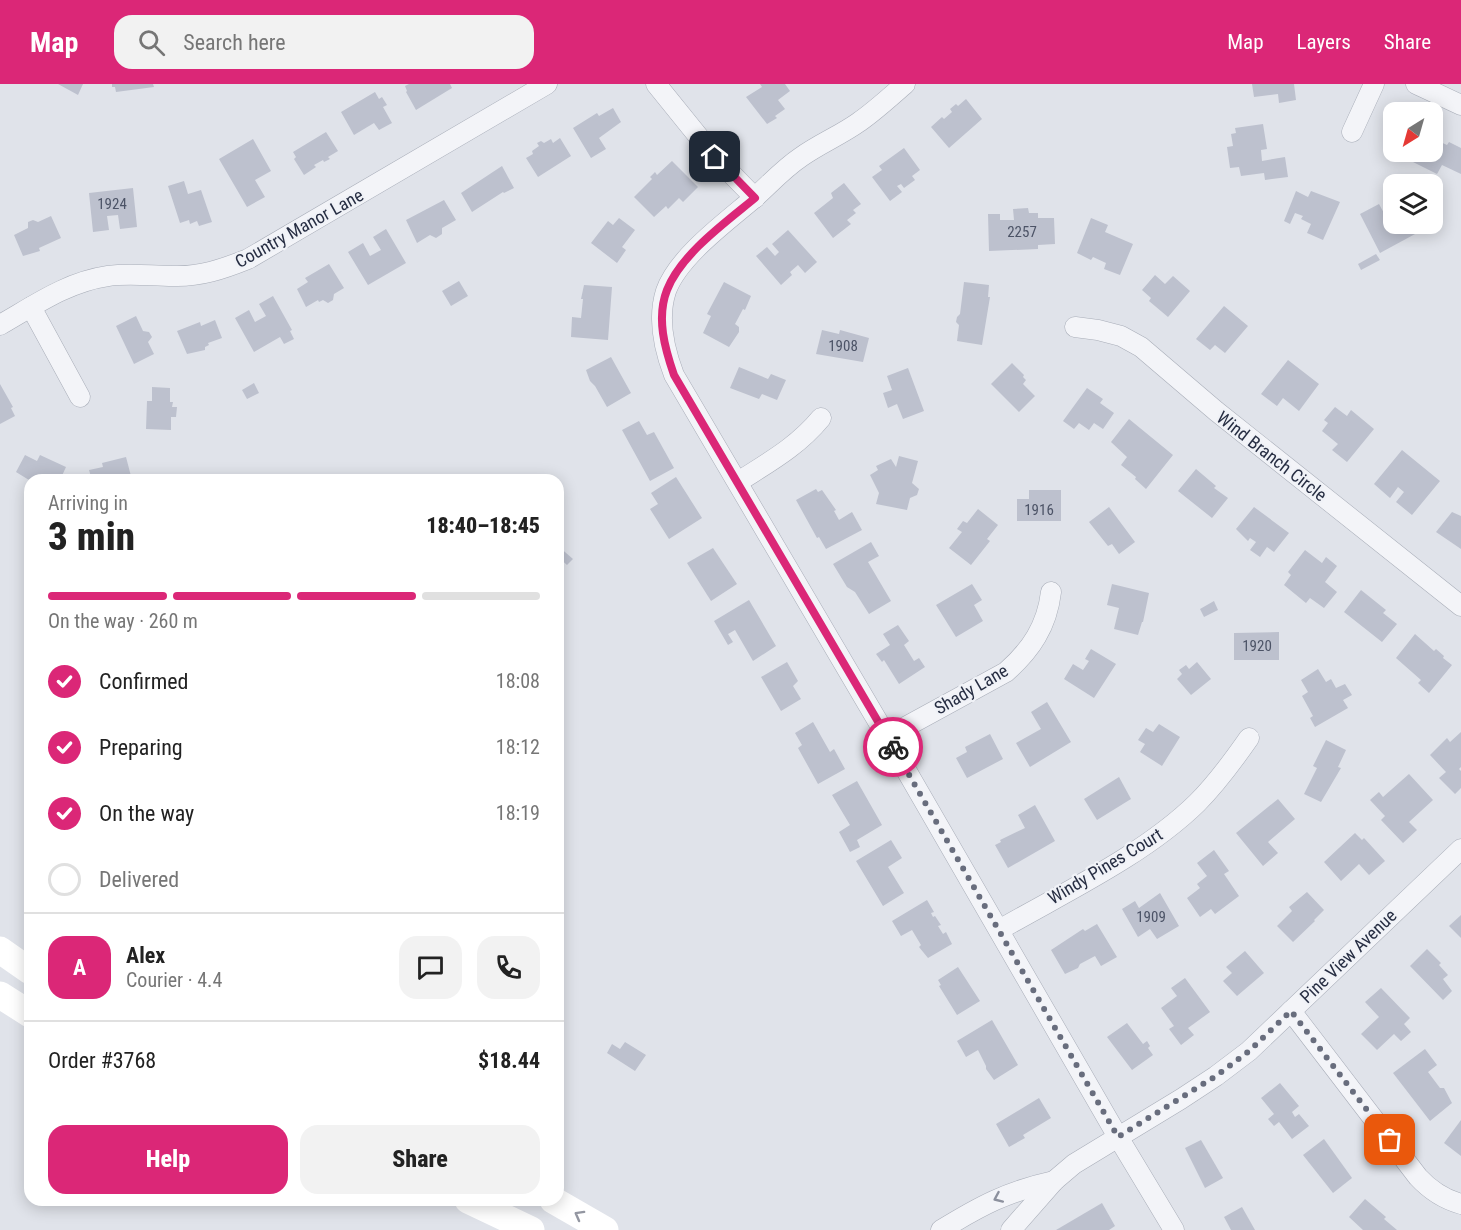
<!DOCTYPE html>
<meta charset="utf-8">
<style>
body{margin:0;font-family:"Roboto Condensed",sans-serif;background:#f2f2f2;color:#222;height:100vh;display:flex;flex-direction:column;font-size:22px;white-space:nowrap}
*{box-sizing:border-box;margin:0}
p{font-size:20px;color:#767676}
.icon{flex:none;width:33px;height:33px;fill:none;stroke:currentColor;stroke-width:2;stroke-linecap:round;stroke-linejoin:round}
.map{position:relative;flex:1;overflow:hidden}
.side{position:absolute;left:24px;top:390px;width:540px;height:732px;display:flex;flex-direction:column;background:#fff;border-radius:18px;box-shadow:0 3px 15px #0003}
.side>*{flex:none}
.needle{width:39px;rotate:217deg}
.controls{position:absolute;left:1383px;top:18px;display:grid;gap:12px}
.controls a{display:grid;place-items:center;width:60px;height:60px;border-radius:12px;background:#fff;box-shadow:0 3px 15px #0003;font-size:30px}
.pin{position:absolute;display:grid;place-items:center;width:51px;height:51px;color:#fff;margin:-26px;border-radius:12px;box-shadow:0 3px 9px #0006}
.courier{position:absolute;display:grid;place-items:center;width:60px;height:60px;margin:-30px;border:4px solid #db2777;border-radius:50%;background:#fff;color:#222;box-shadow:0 2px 8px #0007}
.headline em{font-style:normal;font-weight:800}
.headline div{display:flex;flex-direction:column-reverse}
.headline{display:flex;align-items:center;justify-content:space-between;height:102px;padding:0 24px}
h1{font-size:39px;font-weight:800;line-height:45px}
.bar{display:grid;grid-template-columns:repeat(4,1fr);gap:9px 6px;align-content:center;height:72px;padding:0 24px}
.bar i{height:8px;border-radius:4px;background:#e0e0e0}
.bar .active{background:#db2777}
.bar p{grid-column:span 4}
.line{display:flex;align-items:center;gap:15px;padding:0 24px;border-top:2px solid #e0e0e0}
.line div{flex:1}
.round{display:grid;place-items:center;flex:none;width:63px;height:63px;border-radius:18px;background:#f2f2f2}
ol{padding:0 24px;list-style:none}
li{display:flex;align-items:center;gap:18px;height:66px}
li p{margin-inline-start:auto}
li .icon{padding:6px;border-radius:50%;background:#db2777;color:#fff;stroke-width:4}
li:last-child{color:#767676}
li i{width:33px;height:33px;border:3px solid #e0e0e0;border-radius:50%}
.cta{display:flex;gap:12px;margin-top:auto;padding:12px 24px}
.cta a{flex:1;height:69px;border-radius:18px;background:#db2777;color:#fff;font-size:24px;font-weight:800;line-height:69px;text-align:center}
.cta a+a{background:#f2f2f2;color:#222}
header{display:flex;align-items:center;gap:36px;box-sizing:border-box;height:84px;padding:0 30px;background:#db2777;color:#fff}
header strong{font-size:28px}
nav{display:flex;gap:33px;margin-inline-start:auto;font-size:21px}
.search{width:420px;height:54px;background:#f2f2f2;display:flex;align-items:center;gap:15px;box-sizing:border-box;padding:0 21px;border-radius:18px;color:#767676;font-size:22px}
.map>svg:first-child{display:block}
</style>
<header>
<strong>Map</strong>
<div class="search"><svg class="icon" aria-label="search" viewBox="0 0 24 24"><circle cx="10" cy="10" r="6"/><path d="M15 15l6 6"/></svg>Search here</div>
<nav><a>Map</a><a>Layers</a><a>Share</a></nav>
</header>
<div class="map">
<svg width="1461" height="1146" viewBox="0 0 1461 1146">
<rect width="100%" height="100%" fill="#e0e3ea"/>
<g fill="#bdc1ce">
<path d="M58 0H83L78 11Z"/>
<path d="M112 0H153L154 3 116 8 115 3H112Z"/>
<path d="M409 0H450L452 4 416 26 406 8 407 7 405 2Z"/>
<path d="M760 0H785L790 7 778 16 785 25 775 32 777 34 767 40 746 13 762 3Z"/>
<path d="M1252 0H1294L1296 16 1279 19 1278 10 1254 13Z"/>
<path d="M375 8 379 15 382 13 387 21 383 23 392 39 379 46 374 39 354 51 341 28Z"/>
<path d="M966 15 982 35 949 64 931 43 942 33 944 35 952 28 950 25 956 20 958 22Z"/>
<path d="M613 24 621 38 599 54 606 65 591 74 573 44 597 29 599 32Z"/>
<path d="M1263 40 1267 65 1261 66 1262 77 1285 73 1288 93 1265 96 1264 89 1241 92 1239 83 1230 84 1227 63 1233 62 1231 50 1236 49 1235 44Z"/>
<path d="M326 48 338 67 328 73 330 75 324 78 323 76 314 81 316 83 304 91 294 75 296 73 293 68Z"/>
<path d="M560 54 571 72 538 93 526 74 533 70 532 67 539 62 537 59 541 57 544 59 551 55 553 59Z"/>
<path d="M253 55 271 87 255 96 265 113 247 123 219 75Z"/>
<path d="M1436 56 1447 61 1449 58 1461 64V90L1442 81 1437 90 1411 77 1416 68H1432V58L1435 59Z"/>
<path d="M904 64 920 86 912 92 915 96 904 104 901 100 897 102 902 108 890 117 872 93 882 86 879 82Z"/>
<path d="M672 77 698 103 683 118 679 114 668 125 666 122 654 133 634 113 652 95 650 93 655 88 657 91Z"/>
<path d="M502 82 514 104 504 109 503 108 472 128 461 109Z"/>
<path d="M184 97 188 110 201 106 212 138 199 142 197 137 190 140 189 136 180 139 168 102Z"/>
<path d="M844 99 861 120 853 126 856 129 847 136 851 140 833 154 814 129 833 114 831 109Z"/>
<path d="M133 104 137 143 120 145 118 131 107 132 109 146 93 148 89 109Z"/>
<path d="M1296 107 1308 113 1311 107 1340 118 1323 156 1307 149 1311 140 1301 135 1303 132 1295 129 1290 140 1284 137Z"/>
<path d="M444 116 456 136 442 144V150L436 154 430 151 417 159 406 136Z"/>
<path d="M1379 120 1385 131 1394 126V140H1426L1428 143 1380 169 1360 130Z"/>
<path d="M1028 124 1029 129H1038V134H1054L1055 160 1038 161V165L989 167 988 130H1000V136H1014L1013 125Z"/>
<path d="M51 132 61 154 39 164 40 167 23 172 14 151 28 144V138L33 136 38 138Z"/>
<path d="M619 134 635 146 622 163 626 166 617 179 591 159 608 137 613 141Z"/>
<path d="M1091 134 1108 141 1105 148 1133 160 1120 191 1104 185 1106 179 1093 173 1091 176 1077 169Z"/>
<path d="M386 145 406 179 368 201 348 168 363 159 370 172 381 166 373 153Z"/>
<path d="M788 146 817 178 805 189 798 181 790 188 792 191 781 201 756 172 767 163 775 172 779 168 772 160Z"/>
<path d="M1376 170 1380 176 1361 186 1358 180Z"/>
<path d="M329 180 344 204 334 210 333 216 328 219 323 216 319 218 318 216 306 223 297 205 308 198 305 194Z"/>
<path d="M1155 191 1165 200 1173 192 1190 207 1168 233 1149 217 1151 214 1142 206Z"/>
<path d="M459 197 468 212 451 222 442 207Z"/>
<path d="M724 198 751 212 745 226 743 225 735 240 739 243V248L729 263 703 249 711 232 707 230Z"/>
<path d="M964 198 989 201 988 213H990L982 261 957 257 959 241 956 238 957 233 960 230Z"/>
<path d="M584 201 612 203 608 256 571 253 572 233 581 234 583 215H581Z"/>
<path d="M273 212 292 246 290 247 294 255 284 260 280 253 254 268 235 234 249 226 255 238 266 232 259 220Z"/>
<path d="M1224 222 1248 242 1225 269 1215 261 1210 266 1196 255Z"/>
<path d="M136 232 143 247 149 248 152 253 148 258 154 270 134 280 116 242Z"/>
<path d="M215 236 222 254 208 259 209 261 205 263V266L187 270 177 247 200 238 201 242Z"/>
<path d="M822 246 839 250 840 246 869 254 863 278 816 270Z"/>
<path d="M611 273 631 309 607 323 595 302 590 297 586 286Z"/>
<path d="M1288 276 1319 300 1299 327 1283 314 1277 322 1261 310Z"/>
<path d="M1012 279 1024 291 1023 293 1026 296 1023 300 1035 312 1019 328 991 300Z"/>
<path d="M739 283 768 295 771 290 786 296 777 316 762 310 759 315 730 304Z"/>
<path d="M908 284 924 327 903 335 897 320 888 324 883 309 892 306 887 292Z"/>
<path d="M254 299 259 309 247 315 242 306Z"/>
<path d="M0 300 13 323 11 324 15 332 0 340Z"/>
<path d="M152 303 170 304V318H173L172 323H177L176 333H171V346L146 345 147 317H152Z"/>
<path d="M1087 304 1103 315 1100 319 1114 329 1103 345 1094 339 1089 346 1079 339 1074 345 1063 337Z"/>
<path d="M1335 323 1347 332 1351 326 1374 345 1347 378 1332 366 1338 360 1322 347 1328 339 1324 336Z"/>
<path d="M1129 335 1173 371 1146 405 1135 395 1136 393 1121 381 1127 373 1111 358Z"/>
<path d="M639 337 647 351 654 348 674 384 650 397 622 346Z"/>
<path d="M1402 366 1440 397 1412 431 1396 418 1404 408 1398 403 1390 414 1374 400Z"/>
<path d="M25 371 37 377 40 371 66 383 60 396H29L16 388Z"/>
<path d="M899 372 918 377 912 399 919 405 917 411 910 414 907 426 876 420 879 409 870 391 878 386 876 382 891 375 896 383Z"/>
<path d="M126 373 132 396H92L89 386 103 383 102 379Z"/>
<path d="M1196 385 1216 402 1214 404 1228 414 1212 434 1178 407Z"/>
<path d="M676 393 702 434 669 455 650 425 658 420 651 409Z"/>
<path d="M816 405 818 408 822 406 836 426 834 427 839 436 852 428 862 446 826 465 819 453 817 454 796 416Z"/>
<path d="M1029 406H1061V437H1017V415H1029Z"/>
<path d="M1109 423 1135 458 1119 470 1112 460 1108 462 1089 438Z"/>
<path d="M1254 423 1289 449 1274 468 1267 463 1260 473 1250 466 1256 458 1250 454 1248 457 1236 445Z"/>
<path d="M978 425 998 441 987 455 990 457 971 481 949 464 962 448 957 445 963 437 967 439Z"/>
<path d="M1452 428 1461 432V465L1436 448Z"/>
<path d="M871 458 879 472 868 478 891 517 869 530 855 508 847 503 833 480Z"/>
<path d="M558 462 573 475 567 481 558 473Z"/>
<path d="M713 464 737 500 711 517 687 479Z"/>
<path d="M1305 466 1322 479 1326 473 1337 482 1325 498 1337 508 1324 524 1310 514 1306 519 1284 501 1291 491 1288 488Z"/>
<path d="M972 500 982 516 974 521 983 537 956 553 936 521Z"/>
<path d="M1112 500 1149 509 1143 538H1142L1138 551 1114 545 1119 524 1107 521Z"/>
<path d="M1361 506 1386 526 1383 529 1397 540 1382 558 1344 528Z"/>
<path d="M749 516 776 562 753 577 735 546 728 550 733 558 728 561 714 537Z"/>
<path d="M1214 517 1218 526 1204 533 1200 525Z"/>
<path d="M898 541 909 557 904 561 914 577 919 574 925 583 899 600 884 576 882 578 876 570 890 561 883 550Z"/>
<path d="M1279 548V576H1234V549Z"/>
<path d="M1415 550 1434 567 1436 565 1444 572 1443 574 1452 581 1429 609 1418 599 1421 596 1396 574Z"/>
<path d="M1091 565 1116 580 1094 614 1064 595 1073 580 1083 586 1089 577 1085 575Z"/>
<path d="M787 578 798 597 793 602 801 615 781 627 761 593Z"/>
<path d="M1197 578 1211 595 1191 611 1177 595 1182 590 1179 586 1186 581 1189 585Z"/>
<path d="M1318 585 1326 598 1331 595 1336 604 1345 600 1352 611 1343 616 1348 624 1315 643 1310 634 1313 632 1302 612 1308 608 1301 596Z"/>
<path d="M1047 618 1071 658 1030 683 1016 659 1041 645 1031 628Z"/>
<path d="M813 638 830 668 834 665 845 685 818 700 798 664 802 661 795 649Z"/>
<path d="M1159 640 1180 653 1162 682 1140 668 1145 660 1138 656 1146 644 1153 648Z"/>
<path d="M1461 648V683L1459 685 1461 687V704L1455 710 1439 694 1446 688 1430 671 1447 654 1450 658Z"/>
<path d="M990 650 1003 675 967 694 956 674 967 668 965 663Z"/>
<path d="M1326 656 1346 666 1338 683 1341 684 1321 718 1304 710 1317 684 1313 682Z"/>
<path d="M1409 690 1433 716 1409 738 1417 746 1403 759 1381 736 1385 732 1370 716 1379 708 1383 713Z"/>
<path d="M1119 693 1131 715 1097 736 1084 715Z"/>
<path d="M857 697 882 741 857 756 860 763 850 768 839 748 850 741 832 711Z"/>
<path d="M1278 715 1295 735 1268 758 1278 769 1263 782 1236 749Z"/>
<path d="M1035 721 1055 757 1008 784 995 761 1001 758 1000 756 1025 744 1018 731Z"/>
<path d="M1355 749 1362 756 1364 754 1385 777 1369 791 1359 780 1341 797 1324 778Z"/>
<path d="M891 756 902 774 888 783 904 809 883 822 856 777Z"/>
<path d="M1214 766 1229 787 1224 790 1239 812 1215 830 1211 825 1200 833 1187 814 1200 804 1197 800 1207 792 1197 779Z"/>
<path d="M1307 808 1324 826 1314 836 1315 837 1293 858 1277 842 1292 827 1289 823Z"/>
<path d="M1160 809 1179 842 1157 855 1150 845 1138 853 1122 825 1135 817 1139 824Z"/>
<path d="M927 816 934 828 931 829 933 833 935 832 941 841 938 842 943 850 946 848 952 860 928 874 919 863 921 861 912 846 901 852 892 837Z"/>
<path d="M1461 831V854L1449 842Z"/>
<path d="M1097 840 1117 873 1101 882 1095 872 1080 880 1078 884 1065 890 1051 866 1083 845 1085 847Z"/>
<path d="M1427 865 1441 879 1439 881 1448 891 1443 895 1452 907 1443 916 1410 882Z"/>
<path d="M1245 867 1264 889 1237 912 1223 897 1232 889 1226 883Z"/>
<path d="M958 883 980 917 957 931 939 902 941 901 938 896Z"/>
<path d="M1185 894 1210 928 1188 944 1194 951 1181 961 1169 945 1174 942 1161 924 1177 912 1171 904Z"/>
<path d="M1381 904 1410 934 1404 940 1411 948 1401 957 1394 950 1377 966 1361 950 1379 933 1365 918Z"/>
<path d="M992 936 1018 981 994 996 986 985V982L978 966 966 973 957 957Z"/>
<path d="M1127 939 1143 960 1147 957 1150 962 1148 964 1153 971 1132 986 1107 953Z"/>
<path d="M625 958 646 971 635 987 607 969 612 960 620 965Z"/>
<path d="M1425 965 1437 981 1428 988 1440 1004H1444L1452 1019 1430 1037 1393 989Z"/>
<path d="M1280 999 1299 1022 1292 1028 1295 1033 1299 1030 1309 1042 1292 1055 1279 1038 1274 1042 1268 1035 1274 1030 1261 1014Z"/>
<path d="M1039 1014 1051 1034 1023 1051 1025 1054 1009 1063 996 1040Z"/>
<path d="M1461 1036V1072L1444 1059Z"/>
<path d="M1324 1055 1352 1094 1333 1109 1303 1071Z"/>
<path d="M1201 1056 1223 1094 1205 1104 1185 1064Z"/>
<path d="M1365 1115 1386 1133 1384 1135 1397 1146H1363L1349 1133Z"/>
<path d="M1102 1119 1115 1142 1109 1146H1056Z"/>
<path d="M1242 1123 1255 1146H1231L1224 1133Z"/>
</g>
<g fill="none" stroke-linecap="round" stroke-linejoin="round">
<defs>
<g id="minor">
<path d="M656 0 715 73 755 114"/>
<path d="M905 0C890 13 875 27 859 38 841 51 819 60 801 73 783 85 769 101 753 115 726 138 678 173 666 207 657 235 664 265 674 291L887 653 1118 1053 1174 1146"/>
<path d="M1416 0 1461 21"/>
<path d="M1352 48 1374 0"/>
<path d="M31 223 80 313"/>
<path d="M0 241C35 221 67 198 108 192 130 189 151 192 173 192 200 193 223 185 248 175L547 0"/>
<path d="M1075 243 1098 246 1121 252 1141 263 1216 327 1461 522"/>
<path d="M738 398C769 378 797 363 821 334"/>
<path d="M887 653 1006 588C1031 566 1047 542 1051 508"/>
<path d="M999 846C1063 809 1144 771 1197 719 1217 699 1233 677 1249 654"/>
<path d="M1291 927 1418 1093C1430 1106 1443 1115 1461 1120"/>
<path d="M941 1146C980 1122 1008 1107 1054 1097"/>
<path d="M1011 1146 1054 1097 1074 1080 1181 1015 1216 992 1249 967 1461 765"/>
</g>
</defs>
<use href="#minor" stroke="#a8adb8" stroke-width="21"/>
<use href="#minor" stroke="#f3f4f8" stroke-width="20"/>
<g stroke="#fff" stroke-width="27">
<path d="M0 866 30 887"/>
<path d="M0 911 30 930"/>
<path d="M468 1116 531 1146"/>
<path d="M553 1116 605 1146"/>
</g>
</g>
<defs><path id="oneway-chevron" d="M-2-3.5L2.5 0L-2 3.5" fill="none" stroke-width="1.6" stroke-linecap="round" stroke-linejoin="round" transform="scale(1.5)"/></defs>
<use stroke="#8d919e" href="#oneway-chevron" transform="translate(998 1114) rotate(156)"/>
<use stroke="#9396a1" href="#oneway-chevron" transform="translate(579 1131) rotate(-151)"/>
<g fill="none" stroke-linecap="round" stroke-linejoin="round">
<path stroke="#686d7d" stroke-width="6" stroke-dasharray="0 10.8" d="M893 663 1118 1053 1216 992 1249 967 1291 927 1390 1056"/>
<path stroke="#db2777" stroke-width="8" d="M715 73 755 114C726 138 681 170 667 206 656 234 665 265 674 291L893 663"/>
</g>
<g text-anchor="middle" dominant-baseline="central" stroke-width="4.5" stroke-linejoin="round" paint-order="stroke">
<g font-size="15" fill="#4c5366">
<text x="112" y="120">1924</text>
<text x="1022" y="148">2257</text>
<text x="843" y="262">1908</text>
<text x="1039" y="426">1916</text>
<text x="1257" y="562">1920</text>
<text x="1151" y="833">1909</text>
</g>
<g font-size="18" fill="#272e43" stroke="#f0f2f7">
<text transform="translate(299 144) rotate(-29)">Country Manor Lane</text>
<text transform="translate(1272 372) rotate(38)">Wind Branch Circle</text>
<text transform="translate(971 605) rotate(-30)">Shady Lane</text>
<text transform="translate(1105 782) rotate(-31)">Windy Pines Court</text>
<text transform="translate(1348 872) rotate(-44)">Pine View Avenue</text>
</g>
</g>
</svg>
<div class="controls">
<a><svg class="needle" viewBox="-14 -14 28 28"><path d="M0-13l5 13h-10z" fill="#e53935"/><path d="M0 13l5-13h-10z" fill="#767676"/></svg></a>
<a><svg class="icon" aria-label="layers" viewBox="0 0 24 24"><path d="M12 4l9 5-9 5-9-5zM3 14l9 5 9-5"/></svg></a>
</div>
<div class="pin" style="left:1390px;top:1056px;background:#ea580c"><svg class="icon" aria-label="bag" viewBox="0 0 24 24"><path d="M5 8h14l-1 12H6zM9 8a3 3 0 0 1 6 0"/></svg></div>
<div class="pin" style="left:715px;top:73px;background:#1f2937"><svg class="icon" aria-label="home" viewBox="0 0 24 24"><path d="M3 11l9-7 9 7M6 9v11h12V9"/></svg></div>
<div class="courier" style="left:893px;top:663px"><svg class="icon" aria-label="bike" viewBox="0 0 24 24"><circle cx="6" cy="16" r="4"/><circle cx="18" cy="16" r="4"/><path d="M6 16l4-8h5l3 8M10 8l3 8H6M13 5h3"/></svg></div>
<section class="side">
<div class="headline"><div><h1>3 min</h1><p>Arriving in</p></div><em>18:40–18:45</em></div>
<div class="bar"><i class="active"></i><i class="active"></i><i class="active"></i><i></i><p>On the way · 260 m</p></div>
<ol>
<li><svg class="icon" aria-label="check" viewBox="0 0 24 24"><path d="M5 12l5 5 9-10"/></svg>Confirmed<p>18:08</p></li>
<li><svg class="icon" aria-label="check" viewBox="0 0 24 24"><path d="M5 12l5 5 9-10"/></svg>Preparing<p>18:12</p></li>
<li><svg class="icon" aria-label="check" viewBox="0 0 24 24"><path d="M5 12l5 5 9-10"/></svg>On the way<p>18:19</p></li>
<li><i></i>Delivered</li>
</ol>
<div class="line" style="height:108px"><b class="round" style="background:#db2777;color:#fff">A</b><div><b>Alex</b><p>Courier · 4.4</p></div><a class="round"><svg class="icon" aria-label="chat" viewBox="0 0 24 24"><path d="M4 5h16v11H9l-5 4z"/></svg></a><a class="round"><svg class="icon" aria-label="phone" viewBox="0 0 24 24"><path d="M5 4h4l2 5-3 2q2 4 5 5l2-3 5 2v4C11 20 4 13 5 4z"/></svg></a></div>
<div class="line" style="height:78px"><div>Order #3768</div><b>$18.44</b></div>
<div class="cta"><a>Help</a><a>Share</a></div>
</section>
</div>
